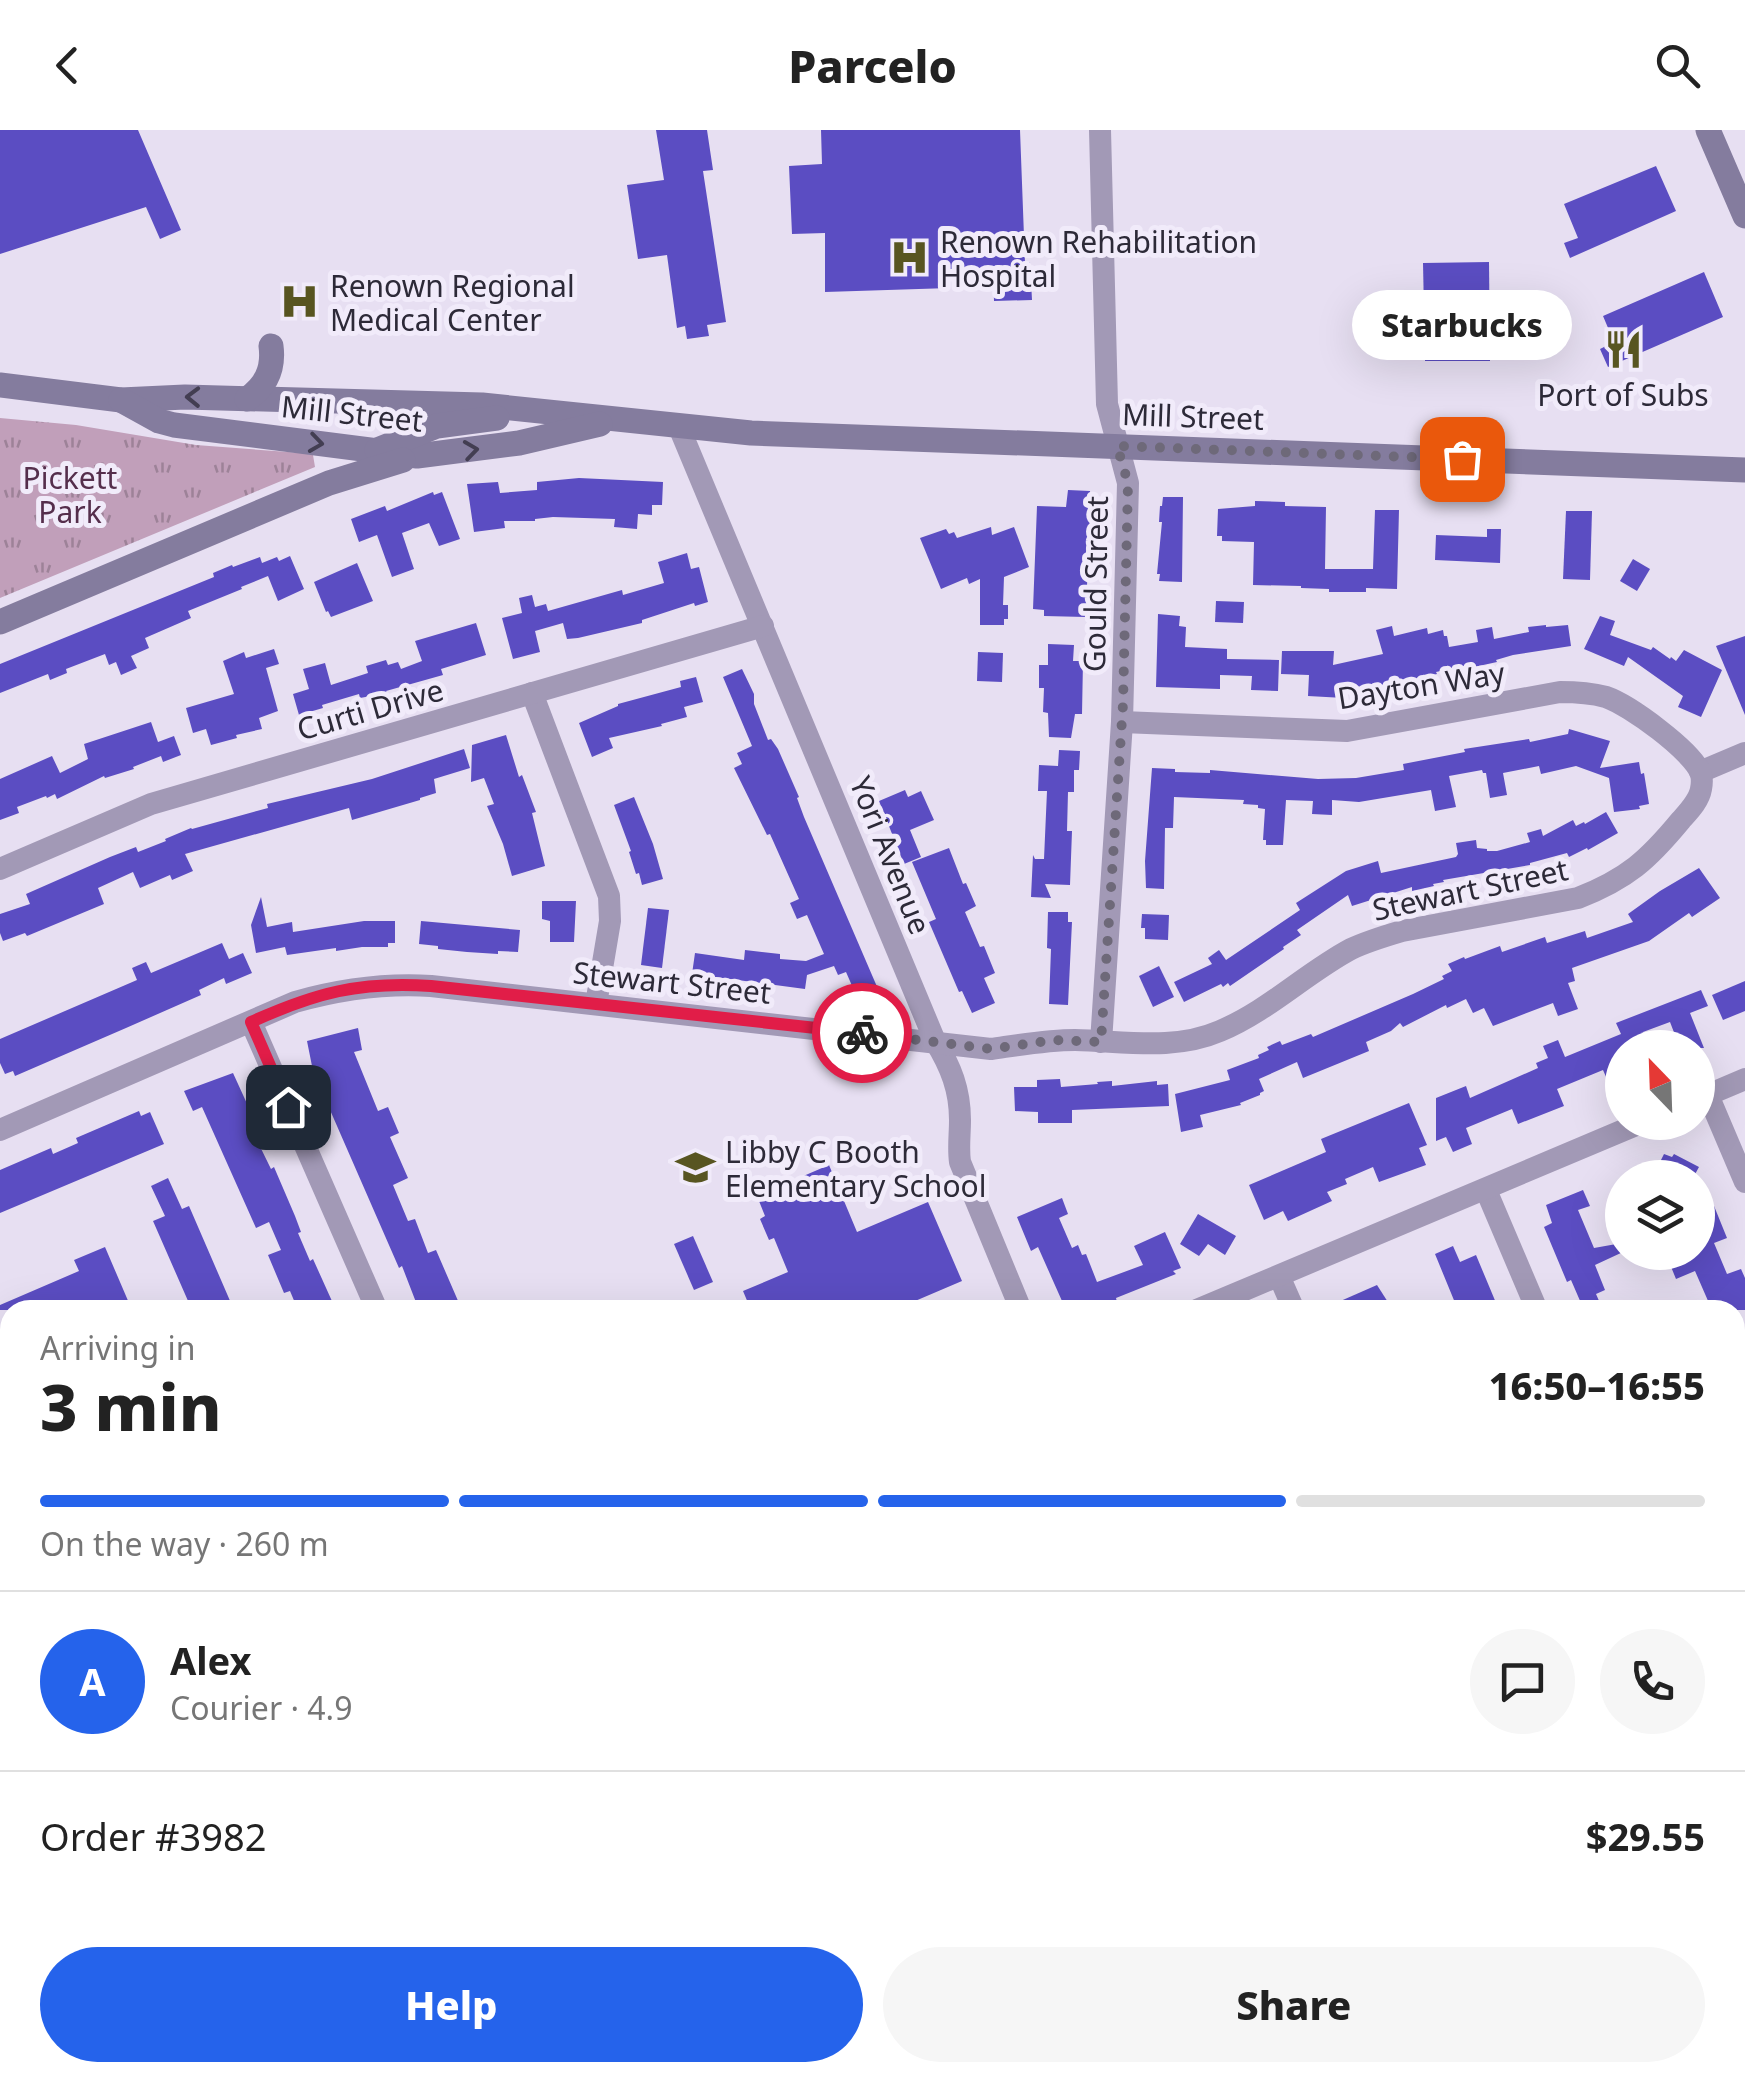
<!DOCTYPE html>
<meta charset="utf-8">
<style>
body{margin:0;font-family:"Noto Sans",sans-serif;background:#f6f6f6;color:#222;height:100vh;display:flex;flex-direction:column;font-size:38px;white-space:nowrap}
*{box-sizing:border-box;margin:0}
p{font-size:32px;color:#767676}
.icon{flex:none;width:55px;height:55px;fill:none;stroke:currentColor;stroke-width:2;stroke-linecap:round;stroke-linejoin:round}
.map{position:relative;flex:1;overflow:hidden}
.panel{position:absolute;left:0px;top:1170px;width:1745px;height:782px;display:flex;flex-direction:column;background:#fff;border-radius:30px 30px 0 0;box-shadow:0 10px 40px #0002}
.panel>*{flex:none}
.needle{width:65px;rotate:337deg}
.controls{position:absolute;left:1605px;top:900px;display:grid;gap:20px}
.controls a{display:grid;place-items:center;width:110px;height:110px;border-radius:50%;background:#fff;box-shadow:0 10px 40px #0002;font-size:50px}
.pin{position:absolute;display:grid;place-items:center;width:85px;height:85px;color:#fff;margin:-42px;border-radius:20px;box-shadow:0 5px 15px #0006}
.courier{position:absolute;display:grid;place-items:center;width:100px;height:100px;margin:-50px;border:8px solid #e11d48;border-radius:50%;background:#fff;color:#222;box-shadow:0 2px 12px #0007}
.bubble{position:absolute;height:70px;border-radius:35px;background:#fff;box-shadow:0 10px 40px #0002;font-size:32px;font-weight:800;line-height:70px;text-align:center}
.headline em{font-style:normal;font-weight:800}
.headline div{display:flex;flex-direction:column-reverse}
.headline{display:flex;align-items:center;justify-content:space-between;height:170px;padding:0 40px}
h1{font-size:65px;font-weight:800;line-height:75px}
.bar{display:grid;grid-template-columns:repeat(4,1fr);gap:15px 10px;align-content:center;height:120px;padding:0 40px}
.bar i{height:12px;border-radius:8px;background:#e0e0e0}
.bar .on{background:#2563eb}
.bar p{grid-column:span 4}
.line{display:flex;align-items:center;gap:25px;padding:0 40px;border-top:2px solid #e0e0e0}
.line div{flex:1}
.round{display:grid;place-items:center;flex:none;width:105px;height:105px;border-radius:52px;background:#f6f6f6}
.primary-button{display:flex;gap:20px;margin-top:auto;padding:20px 40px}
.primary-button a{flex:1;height:115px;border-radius:60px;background:#2563eb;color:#fff;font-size:40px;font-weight:800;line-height:115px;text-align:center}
.primary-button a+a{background:#f6f6f6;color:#222}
header{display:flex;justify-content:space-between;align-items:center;height:130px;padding:0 40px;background:#fff;font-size:45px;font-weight:800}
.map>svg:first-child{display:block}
</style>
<header><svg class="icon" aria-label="back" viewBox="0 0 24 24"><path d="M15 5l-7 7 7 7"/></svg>Parcelo<svg class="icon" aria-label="search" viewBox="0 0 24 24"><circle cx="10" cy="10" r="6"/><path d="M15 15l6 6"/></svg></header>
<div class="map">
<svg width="1745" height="1951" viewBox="0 0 1745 1951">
<defs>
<pattern id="park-tufts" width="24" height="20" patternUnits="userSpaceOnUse" patternTransform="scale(2.5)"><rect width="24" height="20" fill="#c19fba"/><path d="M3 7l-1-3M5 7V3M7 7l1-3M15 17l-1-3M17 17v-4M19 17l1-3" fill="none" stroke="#9d8298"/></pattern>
</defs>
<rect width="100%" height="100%" fill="#e7dff2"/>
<g fill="url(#park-tufts)">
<path d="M0 288 76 295 196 315 302 323 313 325 315 337 0 468Z"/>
<path d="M1745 1404V1857L1735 1861V1408Z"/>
</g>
<g fill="#5b4dc2">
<path d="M0 0H138L181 100 160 109 146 77 0 124Z"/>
<path d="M656 0H707L713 40 703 41 726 192 707 195 709 206 687 209 685 196 677 198 667 125 638 129 627 55 664 50Z"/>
<path d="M821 0H1020L1025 133 1030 132 1032 170 994 171 993 140 949 141 950 158 825 162V103L792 104 789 36 822 34Z"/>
<path d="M1656 36 1676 81 1570 128 1564 113 1578 108 1564 74Z"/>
<path d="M1489 132 1490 231H1425L1423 133Z"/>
<path d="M1704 142 1723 187 1608 237 1600 219 1614 212 1603 186Z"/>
<path d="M579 348 663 352 662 375H652V385L638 384 637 399 614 397 615 389 553 387 535 389V391H504L505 398 474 402 467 354 498 352 500 363 537 360V352Z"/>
<path d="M1068 360 1090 361 1092 379 1091 396H1089L1086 487 1044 486V480L1033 479 1037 376 1066 377Z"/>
<path d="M433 362 434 365 442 362 460 409 439 416 429 393 402 403 414 439 392 447 377 405 359 412 351 389 385 376 387 381Z"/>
<path d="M1163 367H1183L1182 452 1159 451 1160 444H1157L1162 392H1159L1160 376H1162Z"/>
<path d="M1255 371 1285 372V376L1326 377 1325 439H1373L1375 380H1399L1397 459 1366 458V462H1329V459L1301 458V456L1253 455 1254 412 1222 411V406H1217L1218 379 1255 376Z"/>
<path d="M1566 381H1592L1590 450 1563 449Z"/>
<path d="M991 397 992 405 1014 397 1029 437 1004 447 1003 475H1008V489H1004V495H980V449L969 454 967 448 941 459 920 408 946 399 949 404 954 402 957 408Z"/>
<path d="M1487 399H1501L1500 433 1435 430 1436 405 1487 407Z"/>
<path d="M687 423 691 439 699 437 708 472 695 476 694 473 642 490V493L578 508 567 509 563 493 535 501 540 522 513 529 502 488 522 483 519 468 532 465 535 477 546 474 548 481 622 460 623 465 664 453 658 432Z"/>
<path d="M290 426 304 459 278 471 268 446 241 457 242 459 188 481 191 488 145 508 149 518 131 526 137 538 121 545 116 532 109 535 105 524 66 539 67 543 50 550 48 544 0 563V534L214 447 213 443 232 435 233 437 260 427 262 433 277 427 279 431Z"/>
<path d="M1633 429 1650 439 1637 461 1620 451Z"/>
<path d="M357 433 373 471 331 487 328 481 326 482 314 452Z"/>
<path d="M1216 471 1244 472 1243 493 1215 492Z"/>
<path d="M1158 484 1180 486 1179 496 1186 497 1185 517 1227 519V529L1279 530 1278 561 1251 560 1252 546 1220 545V559L1156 557Z"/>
<path d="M1600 486 1615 491 1610 505 1651 520 1653 517 1670 529 1671 527 1676 531 1684 520 1722 540 1701 587 1678 577 1683 566 1628 527 1624 536 1584 519Z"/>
<path d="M476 493 486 525 441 539 443 545 386 561 387 563 360 568 359 564 322 575 323 578 299 585 293 564 309 559 303 539 325 533 331 555 368 543 366 536 386 530 388 535 398 532 401 539 422 531 415 511Z"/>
<path d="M1546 495V497L1568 495 1571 516 1513 525 1496 530 1497 532 1474 537 1473 534 1436 542 1437 544 1374 559 1373 556 1344 562V568L1308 566 1309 545 1281 544 1282 521H1334L1333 535 1383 524 1376 500 1392 496 1394 506 1427 498 1428 504 1443 500 1444 506H1447L1449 517 1478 512 1476 500 1492 497 1494 509 1529 502 1528 497Z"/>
<path d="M1745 506V585L1716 516Z"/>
<path d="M1048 514 1074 515 1073 531H1083L1082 584H1075L1071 608 1049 607 1048 583 1043 582 1044 558H1039V535H1048Z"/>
<path d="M274 519 279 534 266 538 278 581 259 588 262 599 236 605 237 608 211 615 206 599 193 603 186 578 234 564 223 531 244 522 246 528Z"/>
<path d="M978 522 1003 523 1002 552 977 551Z"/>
<path d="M742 539 754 564V574L768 610 771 609 778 619 799 667 797 668 804 687 881 866 860 874 846 842 838 845 834 836 807 845 805 859 692 844 695 823 744 830 745 820 780 824V829L806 831 824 824 807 785 797 789 790 773 799 769 770 704 767 705 734 638 742 634 737 623 752 616 723 547Z"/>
<path d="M696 547 703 572 684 577 687 587 661 594 662 596 609 608 613 618 592 627 579 593 618 576V574L681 557 680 551Z"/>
<path d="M151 592 158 612 174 606 181 625 163 632 161 626 133 637 134 639 105 648 104 646 57 669 55 664 47 668 46 666 17 677 19 683 0 690V649L52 626 60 643 88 629 84 614Z"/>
<path d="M1569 599 1610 611 1600 638 1639 632 1641 644 1644 643 1649 674 1639 676 1640 679 1614 682 1609 648 1576 636 1541 644 1539 636 1503 643 1507 665 1490 668 1486 643H1483L1482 640 1449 646 1456 677 1435 681 1431 660 1359 672 1332 670V685L1312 684 1313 671 1286 670 1283 715H1266V710H1263L1265 679 1258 678V675L1243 674 1244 670 1174 667 1173 698H1165L1164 759 1146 758 1145 731 1152 638 1175 639V642L1210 643V640L1318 649 1356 648 1404 640 1403 634 1465 622 1464 619 1529 609 1530 612 1568 604Z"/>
<path d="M506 605 519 647 522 645 536 682 532 683 545 736 512 746 503 714 487 676 494 674 484 648 471 652 472 615Z"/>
<path d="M464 619 470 638 434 649 436 663 420 668V670L352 690 349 678 185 724 193 741 172 750 170 745 140 758 133 742 98 758 104 774 27 806 25 803 3 811 0 803V784L30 774 26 764 110 727 136 717 138 722 166 711 165 709 191 698 192 699 268 678 267 674 372 649Z"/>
<path d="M1059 620 1080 621 1079 640H1074V662H1068L1067 701H1072L1070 755 1045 754 1051 768 1031 767 1033 725 1035 729H1044L1047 661H1038L1039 635 1058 636Z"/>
<path d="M905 660 908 667 921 661 934 690 910 700 921 727 904 734 879 671Z"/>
<path d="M634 667 653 714 663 749 642 755 639 743 636 744 629 722 631 721 614 675Z"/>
<path d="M1606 682 1618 703 1588 720 1587 718 1569 727 1567 723 1530 733V735L1443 750 1444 752 1433 754 1434 756 1412 761V757L1352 776 1348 765 1297 800 1301 805 1283 817 1284 819 1230 856 1228 853 1223 857 1221 854 1184 872 1174 852 1212 834 1208 828 1219 820 1226 830 1300 780 1296 773 1346 741 1378 731 1381 743 1456 727 1458 724 1456 713 1476 710 1477 718 1487 719V721H1497L1530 712 1527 703 1541 699 1543 706 1573 690 1576 696 1584 692 1585 694Z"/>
<path d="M949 718 963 754 966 753 976 776 965 782 980 817 984 816 995 843 984 848 995 873 972 883 962 861 959 862 929 792 936 789 912 732Z"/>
<path d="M1699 738 1720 768 1692 787 1689 783 1649 811 1572 838 1575 851 1568 853 1578 879 1558 886 1553 873 1493 896 1484 878 1473 883 1466 869 1447 878 1446 875 1403 897 1400 893 1391 901 1366 912 1369 921 1303 948 1297 932 1259 949 1264 961 1260 963V965L1240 973 1241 975 1200 985 1203 997 1181 1002 1175 964 1230 950 1227 940 1259 928 1258 925 1269 920 1267 917 1280 911 1282 915 1311 904 1313 907 1413 864 1444 849 1442 846 1452 841 1448 834 1464 827 1465 829 1500 816 1502 822 1545 807 1547 813 1585 801 1587 808 1633 792 1628 784 1660 761Z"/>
<path d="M261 767 267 797 292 792 293 802 364 791H395V813H388V817H362L336 821V818L287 825 285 817 256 823 251 795Z"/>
<path d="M542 771H576L574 812H550V791L542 789Z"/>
<path d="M648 778 669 780 662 838 641 835Z"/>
<path d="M1048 782H1068V792H1072L1068 875 1049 874 1051 819 1047 818Z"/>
<path d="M1142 784 1169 785 1168 810 1145 809V798H1141Z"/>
<path d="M421 791 520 800 518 822 498 821V824L467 822 438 819V816L419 814Z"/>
<path d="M222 813 229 829 243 823 252 843 226 854 224 848 199 860 201 865 126 898 15 946 13 941 5 944 0 933V909L137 850 132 838 146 832 151 843Z"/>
<path d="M1159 836 1174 867 1153 877 1139 846Z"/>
<path d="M1745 851V881L1723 890 1712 865Z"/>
<path d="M1701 860 1708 876 1690 883 1704 918H1680L1670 892 1643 902 1650 918H1622V950L1610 956 1603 940 1557 959 1564 976 1518 994 1512 979 1466 998 1472 1014 1453 1022 1446 1007 1436 1011V968L1466 956 1470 968 1538 938 1536 933 1548 928 1543 916 1558 910 1565 927 1621 904 1616 893Z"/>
<path d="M358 898 362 920 354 922 378 981 388 977 399 1003 390 1007 408 1048 393 1055 408 1091 415 1089 428 1123 436 1120 462 1180H419L402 1136 399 1138 313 941 307 911Z"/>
<path d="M233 943 254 989 248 992 271 1039 274 1037 295 1086 301 1102 298 1103 310 1131 313 1129 336 1180H298L290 1161 284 1163 268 1125 281 1120 269 1092 256 1098 202 977 193 981 184 961Z"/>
<path d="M1060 949 1061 957 1098 954 1097 952 1112 951V956L1157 951V955L1168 954 1169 976 1072 980V993H1038V982L1015 981 1014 957H1037V950Z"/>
<path d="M1409 973 1427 1015 1419 1018 1426 1035 1379 1052 1373 1037 1345 1049 1347 1054 1327 1062 1332 1071 1288 1091 1283 1081 1264 1090 1249 1055 1326 1022 1321 1009Z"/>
<path d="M139 981 141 986 150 982 164 1014 0 1083V1040L51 1018 53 1024 78 1013 76 1008Z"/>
<path d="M1664 1024 1672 1027 1674 1024 1699 1037 1693 1048H1652Z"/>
<path d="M829 1035 857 1102 928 1072 962 1151 894 1180H889L886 1173 869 1180H751L743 1161 788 1142 774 1108 769 1110 760 1089 765 1086 757 1066Z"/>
<path d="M168 1048 182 1079 189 1076 234 1180H192L153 1091 165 1086 151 1056Z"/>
<path d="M1583 1060 1590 1076 1578 1080 1594 1118 1622 1113 1623 1122 1595 1135 1605 1160 1596 1164 1603 1180H1584L1571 1150 1567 1152 1544 1097 1552 1093 1546 1075Z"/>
<path d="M1710 1066 1727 1108 1714 1113 1727 1144 1741 1139 1745 1148V1180H1712L1695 1141 1676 1149 1665 1122H1698V1071Z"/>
<path d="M1062 1068 1068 1084 1059 1088 1072 1118 1078 1115 1082 1125 1086 1124 1097 1152 1143 1135 1134 1116 1165 1102 1181 1138 1173 1141 1176 1144 1116 1168 1117 1172 1097 1180H1066L1038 1117 1031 1121 1017 1087Z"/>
<path d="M1198 1084 1236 1106 1225 1125 1208 1114 1199 1126 1180 1114Z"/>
<path d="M693 1106 713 1152 694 1160 674 1114Z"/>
<path d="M1453 1116 1460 1132 1476 1125 1499 1180H1458L1435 1124Z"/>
<path d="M105 1117 132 1180H95L92 1173 75 1180H0V1175L79 1141 74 1130Z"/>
<path d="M1377 1155 1393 1180H1320Z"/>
</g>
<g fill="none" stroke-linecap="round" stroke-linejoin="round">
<g stroke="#a299b6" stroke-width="22">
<path d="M1100 0 1107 274 1128 353 1122 592 1101 912"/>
<path d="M679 297 935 911C951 937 960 960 960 990 960 1005 958 1018 960 1032L1021 1180"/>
<path d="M532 563 609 766 610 791 596 874"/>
<path d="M1700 642 1745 623"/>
<path d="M0 739 151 674 763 496"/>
<path d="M251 892 377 1180"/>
<path d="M1708 965 1745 1052"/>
<path d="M1698 969 1745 949"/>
<path d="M0 1000 295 872C341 859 384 853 431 856L991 919C1019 915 1047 910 1075 910 1124 911 1174 921 1220 901 1268 881 1306 843 1351 819 1368 811 1385 806 1402 801L1578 768C1627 749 1648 730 1681 690 1689 681 1699 671 1701 659 1702 654 1702 648 1701 644 1693 621 1629 575 1606 567 1591 563 1576 562 1560 562L1347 601 1122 592"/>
<path d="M1486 1060 1537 1180"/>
<path d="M1279 1146 1294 1180"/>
<path d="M1197 1180 1643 992"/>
<path d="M0 1657 10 1652"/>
<path d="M1735 1885 1745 1881"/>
<path d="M404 1942 408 1951"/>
<path d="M638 1942 641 1951"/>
<path d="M882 1942 886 1951"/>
<path d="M1126 1942 1130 1951"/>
<path d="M1376 1942 1380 1951"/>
<path d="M1626 1942 1630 1951"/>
<path d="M63 1951 82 1942"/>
<path d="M1580 1951 1600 1942"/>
</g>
<g stroke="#a299b6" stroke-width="25">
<path d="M0 1560 10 1583"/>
<path d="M164 1942 167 1951"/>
</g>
<g stroke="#847c9e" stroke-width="25">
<path d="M1708 0 1745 86"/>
<path d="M0 255 121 270 185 267 482 275 751 303 1745 340"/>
<path d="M247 269C266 256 274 239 271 216"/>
<path d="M121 270 159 291 174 295 417 326 519 313 600 294"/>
<path d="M377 320 437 296 497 288"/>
<path d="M0 492 329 353 403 330"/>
</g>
</g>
<defs><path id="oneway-chevron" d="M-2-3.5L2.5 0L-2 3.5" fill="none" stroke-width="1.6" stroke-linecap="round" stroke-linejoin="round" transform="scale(2.5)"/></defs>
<g stroke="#433e52">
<use href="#oneway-chevron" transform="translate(193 267) rotate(-179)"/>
<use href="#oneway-chevron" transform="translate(316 313) rotate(8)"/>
<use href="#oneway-chevron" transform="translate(471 320) rotate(-8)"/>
</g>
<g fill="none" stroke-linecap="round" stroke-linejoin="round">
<path stroke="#6e6979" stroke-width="10" stroke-dasharray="0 18" d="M862 903 991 919 1054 910 1101 912 1123 574 1128 353 1117 316 1462 329"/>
<path stroke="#e11d48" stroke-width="12" d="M288 977 251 892C315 863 360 851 431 856L862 903"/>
</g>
<defs>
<symbol id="hospital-bare" viewBox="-9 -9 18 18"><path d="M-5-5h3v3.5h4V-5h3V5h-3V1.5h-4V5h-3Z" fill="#585521" stroke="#f1ebfa" stroke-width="2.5" paint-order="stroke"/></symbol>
<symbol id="restaurant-bare" viewBox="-9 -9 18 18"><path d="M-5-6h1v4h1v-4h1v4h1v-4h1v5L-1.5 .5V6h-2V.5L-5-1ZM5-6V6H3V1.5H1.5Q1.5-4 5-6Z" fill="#585521" stroke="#f1ebfa" stroke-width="2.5" paint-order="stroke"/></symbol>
<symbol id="school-bare" viewBox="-9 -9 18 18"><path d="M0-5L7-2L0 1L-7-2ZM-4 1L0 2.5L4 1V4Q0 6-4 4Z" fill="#585521" stroke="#f1ebfa" stroke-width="2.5" paint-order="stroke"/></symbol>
</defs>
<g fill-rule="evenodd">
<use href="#hospital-bare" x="882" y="100" width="55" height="55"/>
<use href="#hospital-bare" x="272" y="144" width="55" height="55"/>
<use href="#restaurant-bare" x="1596" y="192" width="55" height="55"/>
<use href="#school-bare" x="668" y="1010" width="55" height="55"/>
</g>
<g text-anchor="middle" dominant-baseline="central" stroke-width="10" stroke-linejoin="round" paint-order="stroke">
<g font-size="30" fill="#2d2a38" stroke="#f1ebfa" text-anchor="start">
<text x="940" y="111">Renown Rehabilitation<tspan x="940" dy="34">Hospital</tspan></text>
<text x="330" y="155">Renown Regional<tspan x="330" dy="34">Medical Center</tspan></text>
<text x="1623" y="264" text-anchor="middle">Port of Subs</text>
<text x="725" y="1021">Libby C Booth<tspan x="725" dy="34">Elementary School</tspan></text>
</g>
<g font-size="30" fill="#2d2a38" stroke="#f1ebfa">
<text transform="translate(352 283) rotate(6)">Mill Street</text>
<text transform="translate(1193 286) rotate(2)">Mill Street</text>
<text transform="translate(1095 454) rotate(-89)">Gould Street</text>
<text transform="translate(1421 555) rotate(-9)">Dayton Way</text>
<text transform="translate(370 579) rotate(-16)">Curti Drive</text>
<text transform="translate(891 725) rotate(68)">Yori Avenue</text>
<text transform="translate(1470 759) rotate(-12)">Stewart Street</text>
<text transform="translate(672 852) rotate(6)">Stewart Street</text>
</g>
<g font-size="30" fill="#552e4c" stroke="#f1ebfa">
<text x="70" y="347">Pickett<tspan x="70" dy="34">Park</tspan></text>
</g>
</g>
</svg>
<div class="controls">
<a><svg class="needle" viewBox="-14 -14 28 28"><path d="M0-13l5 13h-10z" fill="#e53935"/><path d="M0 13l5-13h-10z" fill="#767676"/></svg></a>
<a><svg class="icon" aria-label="layers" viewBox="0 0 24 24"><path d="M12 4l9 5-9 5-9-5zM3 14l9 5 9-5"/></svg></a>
</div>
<div class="pin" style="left:1462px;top:329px;background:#ea580c"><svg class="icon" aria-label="bag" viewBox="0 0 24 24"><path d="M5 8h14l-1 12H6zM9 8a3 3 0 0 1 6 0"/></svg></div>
<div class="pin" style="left:288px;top:977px;background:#1f2937"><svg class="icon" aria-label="home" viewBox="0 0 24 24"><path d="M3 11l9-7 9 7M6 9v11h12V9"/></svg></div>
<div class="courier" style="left:862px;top:903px"><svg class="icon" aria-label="bike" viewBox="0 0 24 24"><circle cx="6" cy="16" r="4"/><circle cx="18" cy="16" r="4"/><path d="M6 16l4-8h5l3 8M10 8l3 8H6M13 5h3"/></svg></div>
<div class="bubble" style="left:1352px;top:160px;width:220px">Starbucks</div>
<section class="panel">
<div class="headline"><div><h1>3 min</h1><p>Arriving in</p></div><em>16:50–16:55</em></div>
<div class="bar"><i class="on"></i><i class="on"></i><i class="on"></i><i></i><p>On the way · 260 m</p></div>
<div class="line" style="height:180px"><b class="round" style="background:#2563eb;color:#fff">A</b><div><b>Alex</b><p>Courier · 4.9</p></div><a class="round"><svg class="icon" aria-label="chat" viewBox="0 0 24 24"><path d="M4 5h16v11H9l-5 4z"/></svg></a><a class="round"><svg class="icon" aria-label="phone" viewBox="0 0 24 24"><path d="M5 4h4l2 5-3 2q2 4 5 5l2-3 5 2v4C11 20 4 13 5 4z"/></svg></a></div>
<div class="line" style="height:130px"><div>Order #3982</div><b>$29.55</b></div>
<div class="primary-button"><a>Help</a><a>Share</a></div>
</section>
</div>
